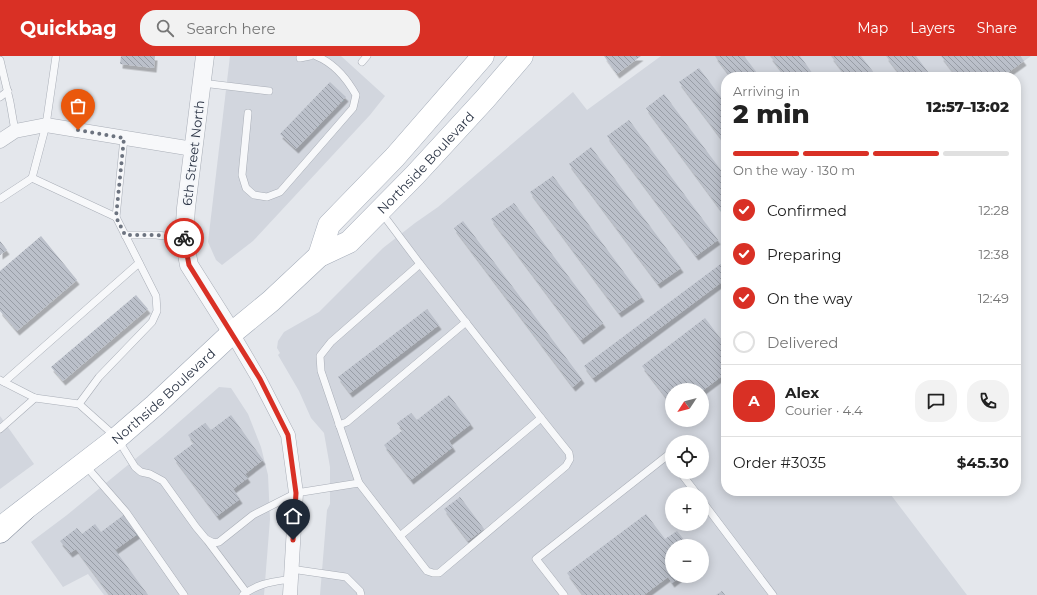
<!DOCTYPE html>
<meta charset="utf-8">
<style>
body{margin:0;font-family:Montserrat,sans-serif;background:#f2f2f2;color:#222;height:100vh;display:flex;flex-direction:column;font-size:15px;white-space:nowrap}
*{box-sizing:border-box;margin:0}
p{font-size:13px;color:#767676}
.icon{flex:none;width:22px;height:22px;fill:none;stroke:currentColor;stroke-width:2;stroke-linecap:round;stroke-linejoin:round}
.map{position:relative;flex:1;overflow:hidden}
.side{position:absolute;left:721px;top:16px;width:300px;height:424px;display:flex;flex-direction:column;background:#fff;border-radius:16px;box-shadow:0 2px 10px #0003}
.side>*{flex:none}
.needle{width:26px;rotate:234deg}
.buttons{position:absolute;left:665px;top:327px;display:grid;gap:8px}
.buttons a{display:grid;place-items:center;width:44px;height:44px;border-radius:50%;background:#fff;box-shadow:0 2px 10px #0003;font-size:20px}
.pin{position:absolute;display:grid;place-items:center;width:34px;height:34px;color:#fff;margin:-41px -17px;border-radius:50% 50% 50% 0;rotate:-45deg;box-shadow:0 0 4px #0007}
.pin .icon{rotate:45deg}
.courier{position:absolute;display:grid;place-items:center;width:40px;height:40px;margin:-20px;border:3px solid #d93025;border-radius:50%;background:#fff;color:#222;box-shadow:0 1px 5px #0007}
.headline em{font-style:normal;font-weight:800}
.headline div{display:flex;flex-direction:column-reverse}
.headline{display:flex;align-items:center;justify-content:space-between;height:68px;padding:0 12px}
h1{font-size:26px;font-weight:800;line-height:30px}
.bar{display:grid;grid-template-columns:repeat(4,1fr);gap:6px 4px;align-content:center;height:48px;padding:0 12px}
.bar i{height:5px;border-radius:3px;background:#e0e0e0}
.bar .current{background:#d93025}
.bar p{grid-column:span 4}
.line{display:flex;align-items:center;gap:10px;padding:0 12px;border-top:1px solid #e0e0e0}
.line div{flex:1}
.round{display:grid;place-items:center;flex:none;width:42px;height:42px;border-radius:16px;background:#f2f2f2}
ol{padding:0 12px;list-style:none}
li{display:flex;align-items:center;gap:12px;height:44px}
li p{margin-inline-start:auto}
li .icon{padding:4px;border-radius:50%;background:#d93025;color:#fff;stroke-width:4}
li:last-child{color:#767676}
li i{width:22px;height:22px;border:2px solid #e0e0e0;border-radius:50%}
header{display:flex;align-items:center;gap:24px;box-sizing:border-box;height:56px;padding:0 20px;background:#d93025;color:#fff}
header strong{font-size:19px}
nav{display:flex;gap:22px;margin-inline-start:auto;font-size:14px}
.search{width:280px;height:36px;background:#f2f2f2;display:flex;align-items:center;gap:10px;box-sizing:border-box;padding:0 14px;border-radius:16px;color:#767676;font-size:15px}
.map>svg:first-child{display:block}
</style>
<header>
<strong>Quickbag</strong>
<div class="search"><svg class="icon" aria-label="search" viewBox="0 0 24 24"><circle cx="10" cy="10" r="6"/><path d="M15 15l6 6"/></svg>Search here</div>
<nav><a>Map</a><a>Layers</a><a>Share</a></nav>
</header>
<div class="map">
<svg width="1037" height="539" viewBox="0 0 1037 539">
<defs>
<pattern id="building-back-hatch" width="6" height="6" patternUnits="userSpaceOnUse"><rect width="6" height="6" fill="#bbc0ca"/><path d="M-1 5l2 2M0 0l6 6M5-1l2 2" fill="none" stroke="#989da6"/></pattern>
<filter id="shadow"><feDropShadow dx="2.5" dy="4.5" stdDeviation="0" flood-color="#0004"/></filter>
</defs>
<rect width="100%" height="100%" fill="#e4e7ec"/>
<g fill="#d2d6de" fill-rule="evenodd">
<path d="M230 0H341L385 40 370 59 253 185 222 209 216 204 208 186Z"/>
<path d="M661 0H1031L1002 21H726V435H888L967 539H320L327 454 330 448V411L324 377 311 362 299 335 278 299 280 297 277 292 278 285 284 276 319 256 383 192 415 167 438 151 573 36 587 54ZM672 334H702V364H672ZM672 386H702V416H672ZM672 438H702V468H672ZM672 490H702V520H672Z"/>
<path d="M219 331 231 332 248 358 261 391 268 419 270 463 264 539H104L88 518 63 531 31 486 67 459 162 381Z"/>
<path d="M0 360 34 408 0 433Z"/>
</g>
<g fill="url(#building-back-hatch)" filter="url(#shadow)">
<path d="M121 0H155L154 12 120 8Z"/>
<path d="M604 0H641L617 18Z"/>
<path d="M715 0H744L760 21H731Z"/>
<path d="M770 0H800L815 21H786Z"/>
<path d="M831 0H861L877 21H847Z"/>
<path d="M886 0H916L931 20 929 21H902Z"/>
<path d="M941 0H1020L1024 5 1002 21H957Z"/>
<path d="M699 12 726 48V89L679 26Z"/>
<path d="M330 26 346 41 296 93 280 78Z"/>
<path d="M664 38 726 121V161L646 52Z"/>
<path d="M629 64 718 184 696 200 607 80Z"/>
<path d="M591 91 681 212 658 228 569 108Z"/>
<path d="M553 120 642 241 619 257 530 136Z"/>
<path d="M514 147 603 267 581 284 491 163Z"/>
<path d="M463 165 582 323 573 331 454 172Z"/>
<path d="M41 180 77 224 17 275 0 255V215Z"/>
<path d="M0 185 7 194 0 199Z"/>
<path d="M726 204V223L593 322 584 310Z"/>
<path d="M136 239 148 253 63 325 51 311Z"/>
<path d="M427 253 439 269 350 337 338 321Z"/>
<path d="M705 262 726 290V317L702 335 672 334V349L642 310Z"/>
<path d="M449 339 471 368 449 385 453 391 411 424 384 389 403 374 397 367 411 357 417 364Z"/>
<path d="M231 359 263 404 245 418 248 422 233 433 240 443 217 460 174 402 194 387 188 379 205 367 211 374Z"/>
<path d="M460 441 484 473 468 485 444 453Z"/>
<path d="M125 458 139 477 115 494 148 539H110L76 493 70 497 60 485 77 472 82 478 95 468 101 476Z"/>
<path d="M646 458 665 483 677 475 689 490H672V520H681L672 527 668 521 644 539H583L567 517Z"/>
<path d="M722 535 725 539H716Z"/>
</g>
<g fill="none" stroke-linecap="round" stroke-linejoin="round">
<defs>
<g id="service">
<path d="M300 2 310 0"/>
<path d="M0 4 10 46 15 75"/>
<path d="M362 6 367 0"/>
<path d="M202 27 269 35"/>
<path d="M0 41 8 35"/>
<path d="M248 57 242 119 246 132 254 139 267 141 280 136 353 52 356 39C347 23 334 7 316 0"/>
<path d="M32 122 116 161"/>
<path d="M0 143 32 122 46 69 56 0"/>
<path d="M125 179H156L184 182"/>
<path d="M0 324 35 342 79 348 117 382 135 411 141 416 150 418 163 425 196 471 206 483 214 487 219 486 253 459 296 437 359 427 321 315 320 300 331 286 420 208 381 156"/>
<path d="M4 326 139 207"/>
<path d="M79 348 99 321 152 266 157 255 156 240 116 161 124 82"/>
<path d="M339 369 347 366 466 266"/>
<path d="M0 373 35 342"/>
<path d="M85 409 126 456 184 539"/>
<path d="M680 416 697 438"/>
<path d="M359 427 400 480 541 362 420 208"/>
<path d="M702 445 773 539"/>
<path d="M400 480 427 515 433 517H439L566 410 570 403 569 397 541 362"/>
<path d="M207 484 246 536"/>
<path d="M291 513 346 521 360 535 361 539"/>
<path d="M243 539C258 527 272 526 291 523"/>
<path d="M564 539 536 503 668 399 672 405"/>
</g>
<g id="minor">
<path d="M0 85 15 75 46 69 193 93"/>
<path d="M232 277 259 323 288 379 296 437 290 539"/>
</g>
<path id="tertiary" d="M205 0 186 152 184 182 189 209 232 277"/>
<g id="primary">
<path d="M319 200 329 169 395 101 483 0"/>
<path id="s1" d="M8 466 117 382 155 349 232 277 271 245 319 200 349 186 415 119 485 43 522 0"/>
</g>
<path id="motorway" d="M0 476 24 454"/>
</defs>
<use href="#service" stroke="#a9aeb7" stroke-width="8"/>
<use href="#minor" stroke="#a9aeb7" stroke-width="15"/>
<use href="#tertiary" stroke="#a9aeb7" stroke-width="19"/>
<use href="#primary" stroke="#a3abb8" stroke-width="23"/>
<use href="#motorway" stroke="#8b94a3" stroke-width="23"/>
<use href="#service" stroke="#f7f8fa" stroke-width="7"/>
<use href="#minor" stroke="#f7f8fa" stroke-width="14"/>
<use href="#tertiary" stroke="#f7f8fa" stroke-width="18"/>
<use href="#primary" stroke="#fff" stroke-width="22"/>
<use href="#motorway" stroke="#fff" stroke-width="22"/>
</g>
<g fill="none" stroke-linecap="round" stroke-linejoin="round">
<path stroke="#6c737f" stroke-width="4" stroke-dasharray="0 7.2" d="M78 74 124 82 116 161 125 179H156L184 182"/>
<path stroke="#d93025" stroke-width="5" d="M184 182 189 209 260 323 288 379 296 437 293 484"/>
</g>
<g text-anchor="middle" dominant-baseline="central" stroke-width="4" stroke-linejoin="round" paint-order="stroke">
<g font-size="13" fill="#2b3445" stroke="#f4f6f9">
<text transform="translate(193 97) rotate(-83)">6th Street North</text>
<text stroke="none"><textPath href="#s1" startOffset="553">Northside Boulevard</textPath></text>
<text stroke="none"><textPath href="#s1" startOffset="200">Northside Boulevard</textPath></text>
</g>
</g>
</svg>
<div class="buttons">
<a><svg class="needle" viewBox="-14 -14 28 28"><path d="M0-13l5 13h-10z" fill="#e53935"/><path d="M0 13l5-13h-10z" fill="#767676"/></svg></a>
<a><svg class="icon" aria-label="locate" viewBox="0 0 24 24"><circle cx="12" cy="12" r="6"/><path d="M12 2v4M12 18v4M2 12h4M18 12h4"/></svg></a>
<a>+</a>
<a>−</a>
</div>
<div class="pin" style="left:78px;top:74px;background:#ea580c"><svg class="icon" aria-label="bag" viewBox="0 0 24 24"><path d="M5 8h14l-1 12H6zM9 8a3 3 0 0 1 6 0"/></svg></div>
<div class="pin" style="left:293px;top:484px;background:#1f2937"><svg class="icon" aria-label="home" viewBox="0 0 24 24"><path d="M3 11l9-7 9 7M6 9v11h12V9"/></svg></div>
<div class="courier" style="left:184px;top:182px"><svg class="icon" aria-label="bike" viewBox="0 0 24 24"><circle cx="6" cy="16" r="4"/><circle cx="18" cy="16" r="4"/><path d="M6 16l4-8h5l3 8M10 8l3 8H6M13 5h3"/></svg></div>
<section class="side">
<div class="headline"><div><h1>2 min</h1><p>Arriving in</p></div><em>12:57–13:02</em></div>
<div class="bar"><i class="current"></i><i class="current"></i><i class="current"></i><i></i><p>On the way · 130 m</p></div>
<ol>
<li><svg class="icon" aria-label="check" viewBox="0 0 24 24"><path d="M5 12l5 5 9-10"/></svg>Confirmed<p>12:28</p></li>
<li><svg class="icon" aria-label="check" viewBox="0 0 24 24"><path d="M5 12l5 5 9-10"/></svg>Preparing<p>12:38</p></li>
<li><svg class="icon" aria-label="check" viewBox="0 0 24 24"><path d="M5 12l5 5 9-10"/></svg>On the way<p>12:49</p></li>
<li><i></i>Delivered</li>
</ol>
<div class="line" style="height:72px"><b class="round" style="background:#d93025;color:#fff">A</b><div><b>Alex</b><p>Courier · 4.4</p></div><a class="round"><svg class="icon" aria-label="chat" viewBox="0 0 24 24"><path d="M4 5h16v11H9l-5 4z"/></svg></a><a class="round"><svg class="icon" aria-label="phone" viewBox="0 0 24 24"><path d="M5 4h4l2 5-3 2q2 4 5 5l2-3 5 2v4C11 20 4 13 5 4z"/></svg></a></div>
<div class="line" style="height:52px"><div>Order #3035</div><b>$45.30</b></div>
</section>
</div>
